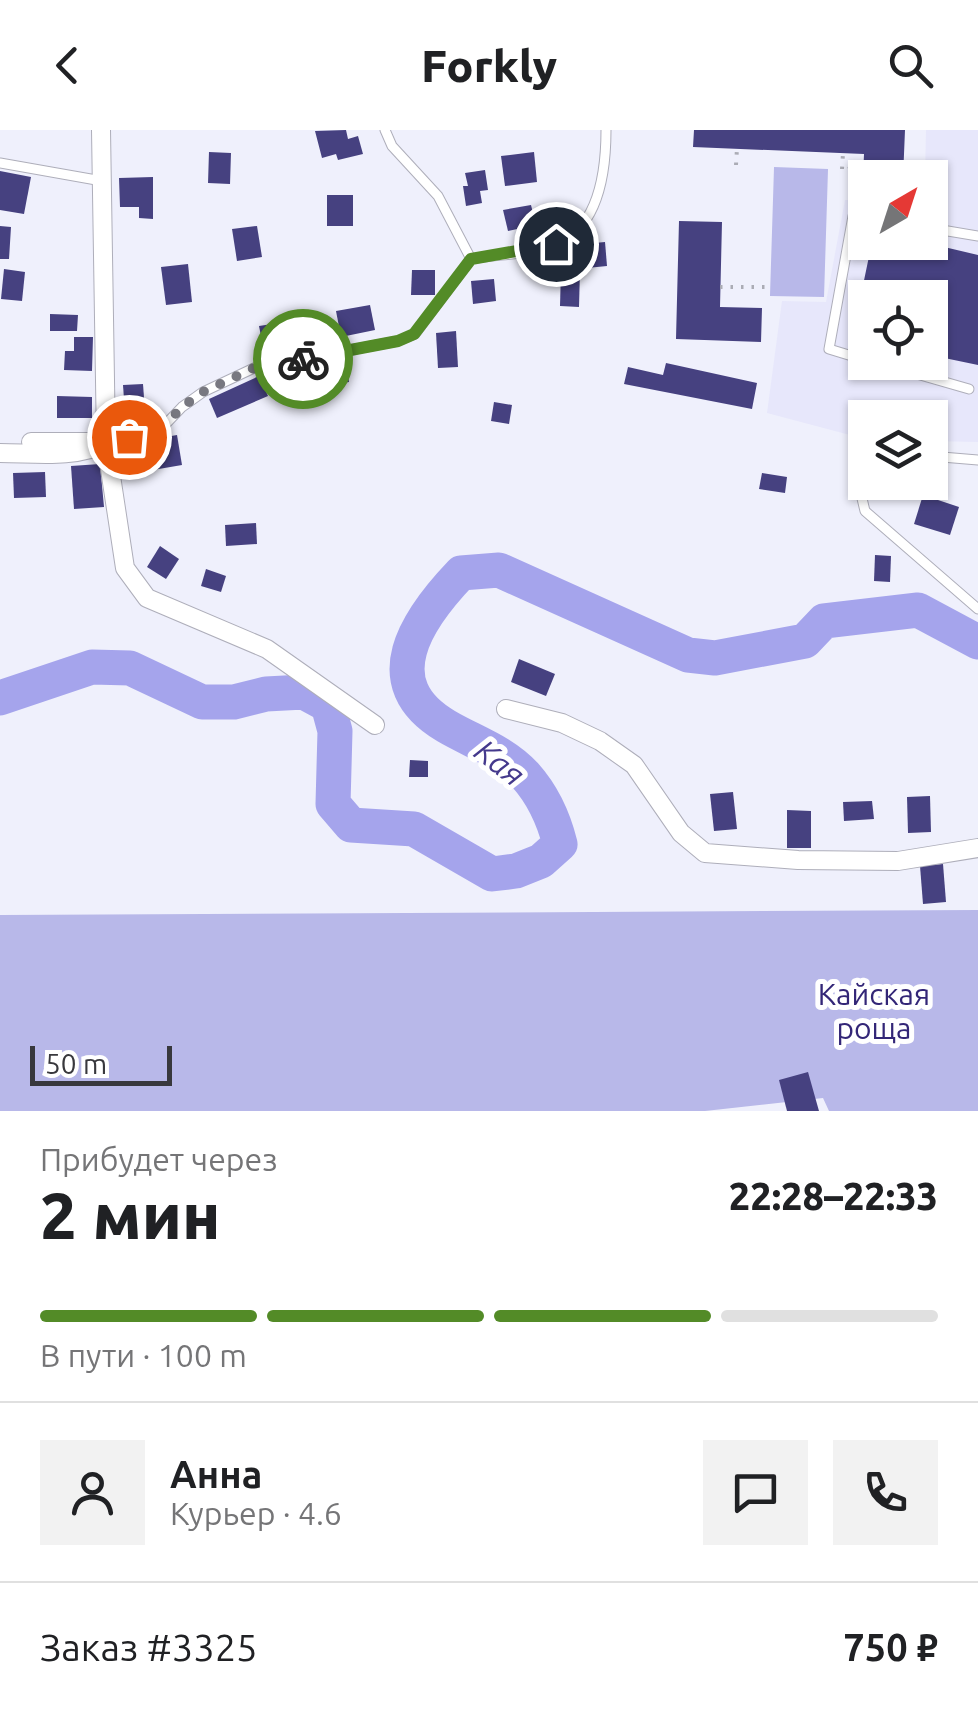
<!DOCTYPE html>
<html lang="ru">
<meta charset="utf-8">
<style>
body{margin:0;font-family:Ubuntu,sans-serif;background:#f2f2f2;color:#202124;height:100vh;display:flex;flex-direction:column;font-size:38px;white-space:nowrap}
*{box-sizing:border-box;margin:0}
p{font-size:32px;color:#757577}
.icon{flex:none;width:55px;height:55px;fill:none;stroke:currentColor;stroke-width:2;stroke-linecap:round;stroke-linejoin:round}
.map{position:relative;height:981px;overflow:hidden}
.sheet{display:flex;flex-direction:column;background:#fff;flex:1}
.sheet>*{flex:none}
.needle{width:65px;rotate:39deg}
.controls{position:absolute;left:848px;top:30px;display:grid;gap:20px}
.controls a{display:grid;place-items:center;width:100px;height:100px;border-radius:0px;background:#fff;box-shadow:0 2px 8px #0004;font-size:50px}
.scale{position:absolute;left:30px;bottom:25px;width:142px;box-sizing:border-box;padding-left:10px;border:5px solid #38383d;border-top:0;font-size:28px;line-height:35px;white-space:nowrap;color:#38383d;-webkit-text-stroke:8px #fff;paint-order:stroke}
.pin{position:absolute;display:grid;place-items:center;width:85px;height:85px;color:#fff;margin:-42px;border:5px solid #fff;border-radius:50%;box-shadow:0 2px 10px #0007}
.courier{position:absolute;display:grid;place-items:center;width:100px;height:100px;margin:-50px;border:8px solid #538b27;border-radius:50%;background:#fff;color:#222;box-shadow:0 2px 12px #0007}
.summary em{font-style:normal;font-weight:800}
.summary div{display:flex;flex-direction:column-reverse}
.summary{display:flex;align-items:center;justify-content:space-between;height:170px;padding:0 40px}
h1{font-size:65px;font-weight:800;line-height:75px}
.bar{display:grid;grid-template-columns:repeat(4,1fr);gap:15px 10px;align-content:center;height:120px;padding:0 40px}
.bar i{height:12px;border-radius:8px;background:#e0e0e0}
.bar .on{background:#538b27}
.bar p{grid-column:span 4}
.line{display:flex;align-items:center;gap:25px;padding:0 40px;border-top:2px solid #e0e0e0}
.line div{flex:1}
.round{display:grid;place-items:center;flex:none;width:105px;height:105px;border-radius:0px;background:#f2f2f2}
header{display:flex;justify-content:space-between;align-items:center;height:130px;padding:0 40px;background:#fff;font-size:45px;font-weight:800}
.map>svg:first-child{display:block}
</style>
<header><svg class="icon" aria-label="back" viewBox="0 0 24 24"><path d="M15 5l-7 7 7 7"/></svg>Forkly<svg class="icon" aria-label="search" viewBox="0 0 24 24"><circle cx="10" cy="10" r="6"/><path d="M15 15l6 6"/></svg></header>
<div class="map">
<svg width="978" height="981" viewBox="0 0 978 981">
<rect width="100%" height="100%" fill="#eff0fc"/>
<path fill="#e7e7fb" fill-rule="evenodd" d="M926 0H978V312L930 311V288H865V309L767 283 782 171 826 172 845 70H865V112H930V48L925 47ZM865 168H930V232H865Z"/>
<g fill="#b8b8e9">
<path d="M774 37 828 39 824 167 770 166Z"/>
<path d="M978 780V981H829L823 968 705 981H0V785Z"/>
</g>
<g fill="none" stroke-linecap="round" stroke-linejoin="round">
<path stroke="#a5a4ec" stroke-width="35" d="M0 568 92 537 130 538 202 572H234L266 564 304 562 328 575 335 601 333 674 351 695 414 699 492 744 516 741 541 731 560 714C554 690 542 664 525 645 503 621 473 612 446 596 373 553 417 489 461 443L499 440 688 525 715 528 805 511 824 491 918 480 978 512"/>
</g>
<g fill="#464180">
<path d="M346 0 348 9 358 6 363 24 338 30 336 24 322 28 315 1Z"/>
<path d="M694 0H905L903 48H863L864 24 693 17Z"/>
<path d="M209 22 231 23 230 54 208 53Z"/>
<path d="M534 22 537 52 505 56 501 26Z"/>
<path d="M485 40 488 60 480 61 482 73 466 76 463 56H468L465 43Z"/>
<path d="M0 41 31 47 24 84 0 80Z"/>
<path d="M153 47V89L139 88V77H120L119 48Z"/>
<rect x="327" y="65" width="26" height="31"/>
<path d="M531 75 536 95 508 101 503 80Z"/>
<path d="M679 91 722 92 720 177 762 178 761 212 676 209Z"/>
<path d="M0 96 11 97 9 129H0Z"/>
<path d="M257 96 262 127 237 131 232 99Z"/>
<path d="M605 112 607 136 587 138 584 114Z"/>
<path d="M872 112H923L978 125V235L930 225V168H865V211L852 208Z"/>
<path d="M188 134 192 172 166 175 161 137Z"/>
<path d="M4 139 25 142 22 171 1 169Z"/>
<path d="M412 140H435V165H411Z"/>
<path d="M561 140H580L579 177 560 176Z"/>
<path d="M494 149 496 171 473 174 471 151Z"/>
<path d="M370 175 375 200 341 207 336 181Z"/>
<path d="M50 184 78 185 77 201H50Z"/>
<path d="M285 192 290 217 264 221 259 196Z"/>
<path d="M456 201 458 237 438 238 436 203Z"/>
<path d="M74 207H93L92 241 64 240 65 221H74Z"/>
<path d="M346 232 349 252 310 258 307 238Z"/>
<path d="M666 233 757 253 752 279 624 254 628 237 663 245Z"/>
<path d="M259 246 268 266 217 288 209 269Z"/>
<path d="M143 254 145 281 125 283 123 255Z"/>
<path d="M57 266 92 267V288H57Z"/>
<path d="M494 272 512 275 509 294 491 291Z"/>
<path d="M177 305 182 335 147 341 143 311Z"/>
<path d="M100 334 104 377 74 379 71 336Z"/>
<path d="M45 342 46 367 14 368 13 343Z"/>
<path d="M762 343 787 347 785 363 759 359Z"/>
<path d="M923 365 959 377 950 405 914 394Z"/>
<path d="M256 393 257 414 226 416 225 395Z"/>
<path d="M160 416 179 429 166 449 147 437Z"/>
<path d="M875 425 891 426 890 452 874 451Z"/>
<path d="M206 439 226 446 221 462 201 456Z"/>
<path d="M519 529 555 544 546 566 511 552Z"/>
<path d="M410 630 428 631V647H409Z"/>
<path d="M733 662 737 699 714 701 710 664Z"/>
<path d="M930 666 931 702 908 703 907 667Z"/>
<path d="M872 671 874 689 844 691 843 672Z"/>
<path d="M787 680 811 681V718H787Z"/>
<path d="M943 734 946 772 923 774 920 736Z"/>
<path d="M808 942 819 981H787L779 950Z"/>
</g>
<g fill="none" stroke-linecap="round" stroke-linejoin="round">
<defs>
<g id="lane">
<path d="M385 0 392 16 438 66 471 129"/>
<path d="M0 33 102 51"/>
<path d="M865 88 853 86 829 219 865 230"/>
<path d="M930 98 978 106"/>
<path d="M875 232 969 259"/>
<path d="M106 313 162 298 182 277 203 262 254 238 398 211 415 204 471 129C498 124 530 125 556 115 599 97 606 41 606 0"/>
<path d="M930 326 978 330"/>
<path d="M865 337 855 339 865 381 978 479"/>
</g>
<g id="street">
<path d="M101 0 106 313 125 438 147 468 267 519 375 595"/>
<path d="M31 312H90"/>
<path d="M0 323C35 323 74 329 106 313"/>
<path d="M506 579 562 593 600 611 634 635 681 703 705 723 798 730 898 731 978 718"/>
</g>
</defs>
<use href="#lane" stroke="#aeaeba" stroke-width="11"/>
<use href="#street" stroke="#aeaeba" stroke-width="20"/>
<g stroke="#abacb5" stroke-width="4" stroke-dasharray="2.5 8" stroke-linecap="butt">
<path d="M736 35 737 18"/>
<path d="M842 39 843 23"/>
<path d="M848 39 864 35"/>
<path d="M720 157H770"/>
</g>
<use href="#lane" stroke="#fff" stroke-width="9"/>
<use href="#street" stroke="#fff" stroke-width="18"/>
</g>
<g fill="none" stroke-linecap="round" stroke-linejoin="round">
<path stroke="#787880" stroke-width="10" stroke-dasharray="0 18" d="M129 307 162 298 182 277 203 262 254 238 303 229"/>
<path stroke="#538b27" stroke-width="12" d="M303 229 398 211 414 204 471 129 556 114"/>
</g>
<g text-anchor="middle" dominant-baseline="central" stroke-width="10" stroke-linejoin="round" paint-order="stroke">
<g font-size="30" fill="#332677" stroke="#fff">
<text x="874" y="864">Кайская<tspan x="874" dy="34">роща</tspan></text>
</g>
<g font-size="32" font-style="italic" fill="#44398c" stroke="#fff">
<text transform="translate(500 632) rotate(38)">Кая</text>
</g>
</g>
</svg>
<div class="controls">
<a><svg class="needle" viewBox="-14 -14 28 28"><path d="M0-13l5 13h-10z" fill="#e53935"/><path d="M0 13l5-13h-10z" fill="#757577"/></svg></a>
<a><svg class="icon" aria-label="locate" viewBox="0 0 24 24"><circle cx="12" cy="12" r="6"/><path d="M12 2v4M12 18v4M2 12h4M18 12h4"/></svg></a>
<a><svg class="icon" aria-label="layers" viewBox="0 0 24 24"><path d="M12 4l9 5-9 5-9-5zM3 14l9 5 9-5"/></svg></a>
</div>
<div class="scale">50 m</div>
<div class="pin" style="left:129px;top:307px;background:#ea580c"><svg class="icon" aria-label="bag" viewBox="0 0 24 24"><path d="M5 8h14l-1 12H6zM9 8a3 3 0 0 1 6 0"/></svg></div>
<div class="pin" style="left:556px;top:114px;background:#1f2937"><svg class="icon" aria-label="home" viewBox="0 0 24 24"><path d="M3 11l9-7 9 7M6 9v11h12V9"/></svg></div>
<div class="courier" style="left:303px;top:229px"><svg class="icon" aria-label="bike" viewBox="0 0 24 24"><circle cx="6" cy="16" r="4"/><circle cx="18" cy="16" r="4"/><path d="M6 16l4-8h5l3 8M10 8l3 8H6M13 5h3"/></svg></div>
</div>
<section class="sheet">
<div class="summary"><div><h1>2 мин</h1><p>Прибудет через</p></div><em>22:28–22:33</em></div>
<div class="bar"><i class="on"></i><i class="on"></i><i class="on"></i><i></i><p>В пути · 100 m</p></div>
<div class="line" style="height:180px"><a class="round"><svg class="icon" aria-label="person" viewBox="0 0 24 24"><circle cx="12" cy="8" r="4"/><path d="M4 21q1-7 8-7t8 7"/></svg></a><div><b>Анна</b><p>Курьер · 4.6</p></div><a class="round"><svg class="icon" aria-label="chat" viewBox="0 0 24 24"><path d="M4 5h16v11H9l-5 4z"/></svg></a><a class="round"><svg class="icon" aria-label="phone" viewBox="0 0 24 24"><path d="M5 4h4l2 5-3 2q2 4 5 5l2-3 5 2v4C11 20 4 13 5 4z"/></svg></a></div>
<div class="line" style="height:130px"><div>Заказ #3325</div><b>750 ₽</b></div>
</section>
